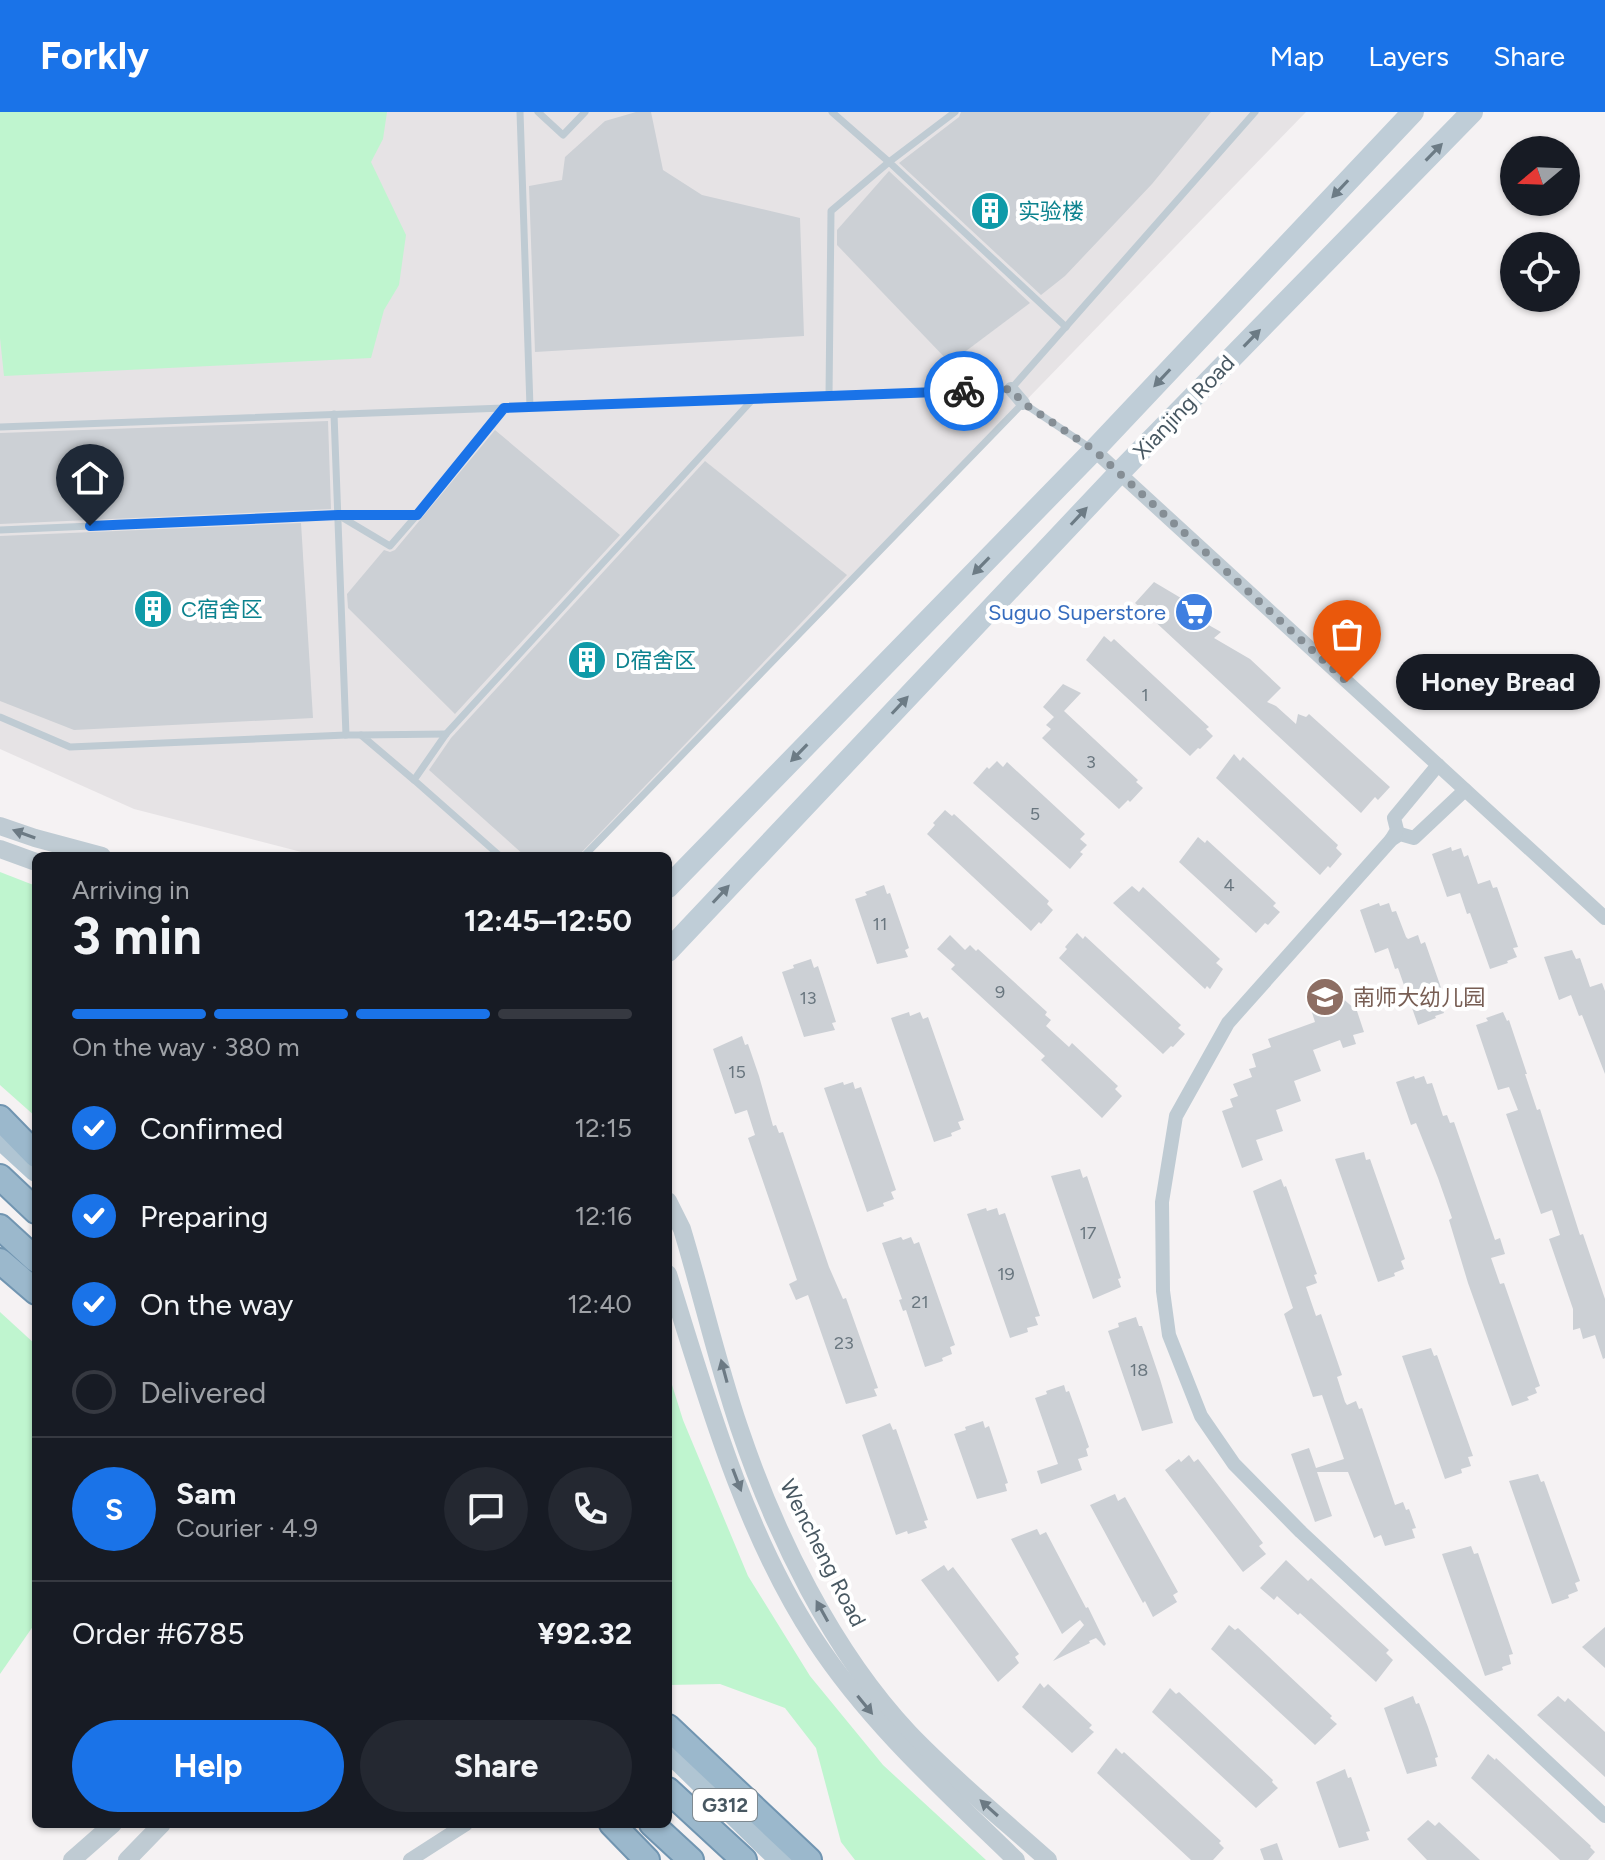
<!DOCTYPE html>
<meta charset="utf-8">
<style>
body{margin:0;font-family:Figtree,"Noto Sans SC",sans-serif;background:#242831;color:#f1f3f6;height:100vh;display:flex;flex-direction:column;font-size:30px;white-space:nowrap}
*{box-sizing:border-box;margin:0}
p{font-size:26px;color:#9ea1a6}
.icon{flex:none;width:44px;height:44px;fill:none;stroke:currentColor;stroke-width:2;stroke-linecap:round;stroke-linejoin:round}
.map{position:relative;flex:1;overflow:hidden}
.drawer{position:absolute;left:32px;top:740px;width:640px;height:976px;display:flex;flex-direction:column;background:#171b24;border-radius:12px;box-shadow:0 2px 6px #0004}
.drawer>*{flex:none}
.needle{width:52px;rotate:251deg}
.buttons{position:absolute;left:1500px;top:24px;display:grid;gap:16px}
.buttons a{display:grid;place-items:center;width:80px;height:80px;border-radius:50%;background:#171b24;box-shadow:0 2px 6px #0004;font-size:40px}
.pin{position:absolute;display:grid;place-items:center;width:68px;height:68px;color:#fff;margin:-82px -34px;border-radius:50% 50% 50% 0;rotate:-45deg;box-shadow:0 0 8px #0007}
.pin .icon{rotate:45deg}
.courier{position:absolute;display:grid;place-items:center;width:80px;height:80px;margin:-40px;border:6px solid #1a73e8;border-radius:50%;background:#fff;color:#222;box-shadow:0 2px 10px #0007}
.bubble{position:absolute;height:56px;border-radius:28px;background:#171b24;box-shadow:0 2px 6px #0004;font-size:26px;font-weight:700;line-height:56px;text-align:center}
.summary em{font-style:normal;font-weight:700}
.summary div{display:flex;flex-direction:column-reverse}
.summary{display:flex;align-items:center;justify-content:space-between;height:136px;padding:0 40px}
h1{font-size:52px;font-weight:700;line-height:60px}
.bar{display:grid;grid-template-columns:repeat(4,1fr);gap:12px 8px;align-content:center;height:96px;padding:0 40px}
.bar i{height:10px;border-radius:6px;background:#363941}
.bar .active{background:#1a73e8}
.bar p{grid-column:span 4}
.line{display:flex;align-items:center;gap:20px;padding:0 40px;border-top:2px solid #363941}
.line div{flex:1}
.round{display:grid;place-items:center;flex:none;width:84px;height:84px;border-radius:42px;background:#242831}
ol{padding:0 40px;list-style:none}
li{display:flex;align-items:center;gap:24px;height:88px}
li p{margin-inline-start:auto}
li .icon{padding:8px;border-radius:50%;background:#1a73e8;color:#fff;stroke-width:4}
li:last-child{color:#9ea1a6}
li i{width:44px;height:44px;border:4px solid #363941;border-radius:50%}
.primary-button{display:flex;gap:16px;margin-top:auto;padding:16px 40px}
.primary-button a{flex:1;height:92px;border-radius:48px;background:#1a73e8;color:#fff;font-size:32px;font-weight:700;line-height:92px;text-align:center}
.primary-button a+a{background:#242831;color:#f1f3f6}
header{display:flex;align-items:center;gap:48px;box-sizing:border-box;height:112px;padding:0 40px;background:#1a73e8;color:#fff}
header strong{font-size:38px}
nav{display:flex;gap:44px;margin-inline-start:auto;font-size:28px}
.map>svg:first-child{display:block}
</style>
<header>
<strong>Forkly</strong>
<nav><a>Map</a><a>Layers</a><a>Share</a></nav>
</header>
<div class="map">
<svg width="1605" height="1748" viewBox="0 0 1605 1748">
<rect width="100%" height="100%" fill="#f5f2f3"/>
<path fill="#e6e3e5" d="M0 0H1306L584 744H317L134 697 0 637Z"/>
<g fill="#bff5cf">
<path d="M0 0H387L383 27 371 50 406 123 399 173 384 198 371 246 4 264 0 226Z"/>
<path d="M0 760 36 774V1005L0 973Z"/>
<path d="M0 1200 36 1233V1510L0 1562Z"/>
<path d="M668 1260 683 1308 748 1464 810 1564 883 1653 986 1748H855L841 1730 816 1636 785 1596 720 1572 668 1573Z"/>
</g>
<g fill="#ccd0d5">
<path d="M636 0H651L663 58 702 83 800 106 804 224 535 240 529 74 562 68 565 45 605 9Z"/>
<path d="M961 0H1211L1152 72 1065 164 1041 183 899 51 959 5Z"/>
<path d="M889 59 1030 191 950 251 837 133V118Z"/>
<path d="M328 309 331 397 0 412V321Z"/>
<path d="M495 318 620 423 455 602 348 496 347 482 384 438 390 440 395 438Z"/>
<path d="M705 349 847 463 578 744H525L429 658 451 626Z"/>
<path d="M301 411 313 606 74 618 0 589V424Z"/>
<path d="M1154 470 1191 492 1184 499 1221 520 1214 526 1250 547 1281 576 1267 590 1276 594 1296 612 1298 602 1306 605 1309 602 1390 675 1378 688 1375 685 1361 701 1135 491Z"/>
<path d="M1104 524 1111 530 1114 527 1209 615 1206 617 1213 624 1200 637 1198 636 1190 644 1086 548Z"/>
<path d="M1063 572 1081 581 1064 599 1138 668 1136 670 1143 676 1130 690 1128 688 1119 697 1042 626 1051 617 1046 613 1054 605 1043 595Z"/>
<path d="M1234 642 1240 649 1243 645 1338 733 1336 736 1342 742 1330 756 1328 754 1320 763 1216 666Z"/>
<path d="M997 649 1003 655 1007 650 1085 722 1080 727 1087 733 1080 740 1083 742 1070 757 973 671 987 655 989 657Z"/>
<path d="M945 698 952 704 954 702 1049 789 1047 792 1053 798 1041 812 1039 810 1031 819 927 722 935 713 933 711Z"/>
<path d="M1198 725 1205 731 1207 728 1276 791 1273 794 1280 800 1268 813 1265 811 1256 821 1179 750Z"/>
<path d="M1451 735 1452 739 1461 736 1464 745 1468 743 1478 772 1490 768 1493 776 1497 775 1518 835 1513 836 1517 845 1507 849 1508 851 1490 857 1470 801 1467 802 1460 781 1447 785 1432 742Z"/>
<path d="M884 773 887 782 890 781 909 836 905 838 908 845 877 852 855 787 867 783 865 780Z"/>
<path d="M1132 774 1139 780 1143 775 1220 847 1216 851 1223 857 1210 877 1207 874 1205 877 1113 791Z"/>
<path d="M1379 791 1380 794 1389 791 1392 800 1396 799 1406 825 1408 827 1418 823 1421 832 1425 830 1446 890 1441 892 1444 901 1435 904 1436 906 1418 913 1398 856 1395 857 1388 836 1375 841 1360 798Z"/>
<path d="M1077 821 1083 827 1085 824 1181 913 1178 916 1185 922 1173 935 1171 934 1163 942 1059 846 1067 837 1065 835Z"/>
<path d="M950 823 965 838 970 833 976 839 978 837 1047 900 1045 903 1051 908 1046 914 1069 935 1072 931 1118 974 1115 977 1122 984 1102 1006 1041 948 1045 944 951 857 955 853 937 837Z"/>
<path d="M1572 838 1576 847 1580 846 1590 875 1602 871 1605 879V962L1582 903 1579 904 1571 883 1559 888 1544 845Z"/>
<path d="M811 847 814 856 818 854 836 910 832 911 835 918 804 925 782 860 794 856 793 853Z"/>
<path d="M1322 868 1357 899 1364 920 1353 923 1356 932 1343 936 1340 928 1313 938 1321 959 1294 969 1301 989 1276 998 1283 1019 1256 1028 1263 1048 1242 1056 1222 999 1233 995 1230 987 1238 984 1233 972 1252 965 1249 957 1256 955 1252 942 1271 935 1268 927 1315 910 1307 885Z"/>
<path d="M909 900 910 904 920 900 923 907 928 905 964 1008 958 1010 961 1017 951 1021 952 1024 934 1030 891 906Z"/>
<path d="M1503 900 1507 909 1509 908 1527 962H1525L1537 998 1540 997 1580 1123 1583 1122 1605 1187V1246L1603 1247 1595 1223 1583 1227 1580 1216 1573 1218V1197L1549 1127 1560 1123 1552 1098 1541 1102 1506 1002 1518 998 1509 975 1498 978 1476 913 1488 909 1486 906Z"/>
<path d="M742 924 745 933 748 932 759 964 773 1014 776 1013 779 1021 783 1020 829 1155 843 1187 846 1186 878 1276 874 1277 877 1284 846 1292 808 1183 796 1188 789 1172 797 1168 748 1026 755 1023 747 998 735 1002 713 937Z"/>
<path d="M1414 964 1415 967 1424 964 1427 972 1432 971 1443 1004 1447 1003 1450 1011 1454 1010 1495 1128 1500 1126 1505 1142 1491 1146 1500 1172 1504 1171 1540 1274 1535 1276 1537 1281 1527 1285 1529 1288 1512 1294 1468 1171 1449 1108 1452 1106 1438 1066 1416 1011 1411 1013 1396 970Z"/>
<path d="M843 970 844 973 853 970 855 977 861 975 896 1078 891 1080 894 1087 883 1091 884 1094 867 1100 824 976Z"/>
<path d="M1364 1040 1366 1048 1370 1047 1405 1147 1401 1149 1404 1157 1394 1161 1395 1164 1378 1170 1335 1047Z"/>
<path d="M1080 1057 1083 1066 1087 1064 1121 1166 1118 1167 1121 1175 1093 1187 1051 1064Z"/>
<path d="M1281 1067 1284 1075 1286 1074 1317 1162 1314 1163 1317 1171 1306 1175 1316 1204 1321 1202 1342 1263 1337 1265 1345 1290 1347 1293 1356 1289 1359 1297 1362 1296 1395 1393 1403 1390 1406 1398 1409 1397 1416 1416 1412 1417 1415 1426 1385 1434 1381 1423 1374 1426 1348 1360H1317L1332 1404 1315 1410 1291 1342 1309 1336 1316 1356 1344 1347 1322 1283 1313 1285 1284 1202 1293 1196 1253 1079Z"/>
<path d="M986 1096 987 1099 997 1096 999 1103 1005 1101 1040 1204 1035 1205 1038 1213 1027 1216 1028 1220 1010 1226 967 1102Z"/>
<path d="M901 1125 903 1128 911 1125 914 1132 919 1130 955 1233 950 1235 952 1242 942 1246 943 1249 925 1255 906 1198 903 1199 899 1188 902 1187 882 1131Z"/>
<path d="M1136 1205 1139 1214H1142L1160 1267 1173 1311 1142 1319 1108 1219 1119 1215 1118 1211Z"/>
<path d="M1431 1236 1434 1244 1437 1243 1473 1344 1468 1345 1471 1354 1461 1357 1462 1361 1445 1367 1402 1244Z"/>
<path d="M1064 1273 1066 1280 1069 1279 1081 1312 1089 1335 1086 1337 1088 1344 1078 1347 1082 1358 1041 1372 1037 1359 1058 1352 1035 1286 1047 1282 1046 1279Z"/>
<path d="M983 1309 985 1316 989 1314 1008 1371 1005 1372 1007 1379 977 1387 954 1322 966 1318 965 1315Z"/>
<path d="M890 1311 893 1318 896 1317 928 1408 924 1409 927 1416 908 1422 907 1419 896 1423 862 1323Z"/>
<path d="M1189 1343 1194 1350 1198 1347 1263 1431 1259 1434 1266 1442 1243 1460 1165 1358 1179 1347 1181 1350Z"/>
<path d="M1538 1362 1541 1370 1544 1369 1580 1469 1575 1471 1578 1479 1568 1483 1569 1486 1552 1492 1509 1369Z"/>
<path d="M1115 1382 1118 1389 1125 1385 1178 1480 1173 1483 1177 1490 1153 1505 1145 1489 1143 1491 1090 1393Z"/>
<path d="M1037 1417 1040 1423 1046 1420 1086 1496 1088 1495 1106 1532 1104 1534 1096 1526 1089 1529 1090 1531 1053 1549 1084 1513 1080 1508 1062 1522 1011 1427Z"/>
<path d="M1471 1434 1474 1442 1478 1441 1513 1542 1509 1543 1511 1552 1502 1555 1503 1558 1485 1564 1442 1442Z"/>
<path d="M1286 1448 1308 1469 1311 1466 1389 1538 1386 1541 1393 1548 1376 1570 1300 1501 1298 1503 1277 1484 1274 1488 1260 1476Z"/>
<path d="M944 1453 948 1459 953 1455 1019 1542 1015 1545 1019 1551 998 1570 921 1468Z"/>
<path d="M1229 1513 1235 1518 1238 1516 1332 1604 1330 1606 1337 1612 1315 1633 1211 1537Z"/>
<path d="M1605 1515V1556L1582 1535Z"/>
<path d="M1040 1571 1044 1576 1048 1572 1092 1613 1089 1616 1094 1620 1072 1641 1022 1595Z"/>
<path d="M1170 1576 1176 1582 1179 1580 1273 1668 1272 1670 1278 1676 1256 1696 1152 1600Z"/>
<path d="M1413 1584 1416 1592 1419 1591 1428 1615 1438 1645 1435 1646 1437 1654 1407 1662 1384 1596Z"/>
<path d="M1558 1584 1565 1590 1568 1586 1605 1620V1665L1537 1603Z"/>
<path d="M1116 1636 1122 1642 1124 1640 1221 1729 1219 1731 1224 1736 1213 1748H1191L1097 1661Z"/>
<path d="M1488 1642 1495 1648 1496 1646 1591 1734 1590 1735 1595 1740 1588 1748H1560L1471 1666Z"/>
<path d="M1345 1657 1348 1666 1351 1665 1370 1719 1366 1720 1369 1728 1339 1736 1316 1670Z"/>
<path d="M1428 1708 1435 1714 1439 1710 1480 1748H1427L1407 1727Z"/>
<path d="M1277 1731 1283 1748H1264L1260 1737Z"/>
</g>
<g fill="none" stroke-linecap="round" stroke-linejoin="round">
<defs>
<g id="trunk">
<path d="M0 1006 36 1043"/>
<path d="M0 1065 36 1099"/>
<path d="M0 1115 36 1148"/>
<path d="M0 1149 36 1180"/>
<path d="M668 1615 809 1748"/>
<path d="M668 1678 744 1748"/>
<path d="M612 1712 647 1748"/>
<path d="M652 1712 691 1748"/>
</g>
</defs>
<use href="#trunk" stroke="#7195b1" stroke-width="28"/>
<g stroke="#bfcbd3" stroke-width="7">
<path d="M520 0 530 295"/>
<path d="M538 0 563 23 585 0"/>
<path d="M955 0 889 50 1066 215"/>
<path d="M829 284 831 99 889 50 832 0"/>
<path d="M334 302 346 623H361"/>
<path d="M0 315 1011 277 1255 0"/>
<path d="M417 403 390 434 338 403H417L504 296"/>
<path d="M0 418 338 403"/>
<path d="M0 605 70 635 346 623"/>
<path d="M414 668 361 623 446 622"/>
<path d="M500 744 414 668 446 622 754 286"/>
<path d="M584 744 1023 291 1089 335"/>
</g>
<g stroke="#bfcbd3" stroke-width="14">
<path d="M1011 277 1023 291"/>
<path d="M1094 338 1605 806"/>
<path d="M1465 678 1414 726 1400 722 1391 728 1228 911 1176 1004 1162 1090 1163 1179 1169 1223 1201 1304 1234 1352 1301 1420 1605 1704"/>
<path d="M1391 728 1397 718 1394 706 1438 653"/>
<path d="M410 1748 466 1712"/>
</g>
<g stroke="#bfcbd3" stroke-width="18">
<path d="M0 714 35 726 102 744"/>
<path d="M0 737 36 750"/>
<path d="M668 1089 682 1117C702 1183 717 1250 739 1315 775 1422 832 1539 909 1621 952 1666 1001 1706 1048 1748"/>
<path d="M668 1162C706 1284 744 1420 815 1528 870 1612 945 1679 1016 1748"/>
<path d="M72 1748 113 1712"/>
<path d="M127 1748 162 1712"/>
</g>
<g stroke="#bfcdd7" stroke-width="22">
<path d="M668 775 1094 338 1413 0"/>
<path d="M668 839 1119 361 1472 0"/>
</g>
<g stroke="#b0c5d3" stroke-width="24">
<path d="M0 1025 36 1058"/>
<path d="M668 1637 782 1748"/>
</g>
<use href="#trunk" stroke="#9bb8cc" stroke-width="24"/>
</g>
<defs><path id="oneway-solid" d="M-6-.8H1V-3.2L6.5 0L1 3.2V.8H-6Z" transform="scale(2)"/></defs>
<g fill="#6c7b85">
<use href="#oneway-solid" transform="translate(1434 40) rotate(-46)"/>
<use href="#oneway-solid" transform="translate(1340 77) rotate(133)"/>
<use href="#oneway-solid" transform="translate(1252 226) rotate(-46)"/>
<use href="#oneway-solid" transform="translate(1162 266) rotate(133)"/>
<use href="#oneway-solid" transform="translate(1079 404) rotate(-47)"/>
<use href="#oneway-solid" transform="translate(981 454) rotate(134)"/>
<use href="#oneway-solid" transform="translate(900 593) rotate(-47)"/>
<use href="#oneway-solid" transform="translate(799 641) rotate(134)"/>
<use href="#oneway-solid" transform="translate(721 782) rotate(-47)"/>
</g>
<g fill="#6c7a84">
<use href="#oneway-solid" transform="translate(24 722) rotate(-160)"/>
<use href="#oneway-solid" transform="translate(724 1259) rotate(-105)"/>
<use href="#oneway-solid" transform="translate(737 1368) rotate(69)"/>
<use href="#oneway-solid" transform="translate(822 1499) rotate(-119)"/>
<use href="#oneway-solid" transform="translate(865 1593) rotate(51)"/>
<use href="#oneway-solid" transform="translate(989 1696) rotate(-138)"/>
</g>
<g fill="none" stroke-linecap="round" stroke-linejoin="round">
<path stroke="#858e95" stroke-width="8" stroke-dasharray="0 14.4" d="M964 279 1011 277 1023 291 1094 338 1347 570"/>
<path stroke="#1a73e8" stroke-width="10" d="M90 414 338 403H417L504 296 964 279"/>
</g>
<defs>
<symbol id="building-disc" viewBox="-11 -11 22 22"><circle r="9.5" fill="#0f9aa8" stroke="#fff"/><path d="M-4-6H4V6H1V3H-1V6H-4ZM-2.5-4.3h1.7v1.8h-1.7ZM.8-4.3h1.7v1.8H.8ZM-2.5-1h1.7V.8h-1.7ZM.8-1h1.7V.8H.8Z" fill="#fff"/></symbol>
<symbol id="supermarket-disc" viewBox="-11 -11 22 22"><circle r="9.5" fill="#3f7fe0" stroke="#fff"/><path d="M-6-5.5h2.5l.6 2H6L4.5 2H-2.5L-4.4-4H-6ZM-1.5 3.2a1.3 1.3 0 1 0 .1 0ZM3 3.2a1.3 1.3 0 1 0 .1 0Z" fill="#fff"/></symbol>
<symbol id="school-disc" viewBox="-11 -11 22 22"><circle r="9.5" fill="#8d6e63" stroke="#fff"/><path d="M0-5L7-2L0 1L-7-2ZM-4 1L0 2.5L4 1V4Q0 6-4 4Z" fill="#fff"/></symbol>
</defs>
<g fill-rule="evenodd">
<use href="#building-disc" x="968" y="77" width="44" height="44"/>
<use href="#building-disc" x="131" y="475" width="44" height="44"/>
<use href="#supermarket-disc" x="1172" y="478" width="44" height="44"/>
<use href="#building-disc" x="565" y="526" width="44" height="44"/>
<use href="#school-disc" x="1303" y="863" width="44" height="44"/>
</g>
<g text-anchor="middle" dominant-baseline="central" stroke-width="8" stroke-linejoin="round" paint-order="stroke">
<g font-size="18" fill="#69767f">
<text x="1145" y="583">1</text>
<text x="1091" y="650">3</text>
<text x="1035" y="702">5</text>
<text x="1229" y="773">4</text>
<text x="880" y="812">11</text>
<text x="1000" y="880">9</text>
<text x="808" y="886">13</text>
<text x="737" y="960">15</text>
<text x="1088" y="1121">17</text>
<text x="1006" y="1162">19</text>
<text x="920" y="1190">21</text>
<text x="844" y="1231">23</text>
<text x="1139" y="1258">18</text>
</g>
<rect fill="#fff" stroke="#7f8a91" stroke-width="2" x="693" y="1677" width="64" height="32" rx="6"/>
<g font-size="20" font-weight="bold" fill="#485862">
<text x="725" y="1693">G312</text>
</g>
<g font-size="22" fill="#0d838f" stroke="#fff" text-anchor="start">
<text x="1018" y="99">实验楼</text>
<text x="181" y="497">C宿舍区</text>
<text x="615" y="548">D宿舍区</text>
</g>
<g font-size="22" fill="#485862" stroke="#fff">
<text transform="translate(1184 295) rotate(-46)">Xianjing Road</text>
<text transform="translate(823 1441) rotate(63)">Wencheng Road</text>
</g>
<g font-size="22" fill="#366cbe" stroke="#fff" text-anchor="end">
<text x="1166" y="500">Suguo Superstore</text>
</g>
<g font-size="22" fill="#785e54" stroke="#fff" text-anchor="start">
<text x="1353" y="885">南师大幼儿园</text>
</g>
</g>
</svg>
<div class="buttons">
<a><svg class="needle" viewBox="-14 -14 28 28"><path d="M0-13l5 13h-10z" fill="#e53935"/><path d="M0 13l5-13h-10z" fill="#9ea1a6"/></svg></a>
<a><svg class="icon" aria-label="locate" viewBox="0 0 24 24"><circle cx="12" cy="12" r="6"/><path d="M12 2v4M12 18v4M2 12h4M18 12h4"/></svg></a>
</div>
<div class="pin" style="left:1347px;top:570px;background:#ea580c"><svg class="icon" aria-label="bag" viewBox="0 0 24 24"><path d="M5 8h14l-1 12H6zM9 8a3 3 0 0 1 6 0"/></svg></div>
<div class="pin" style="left:90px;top:414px;background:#1f2937"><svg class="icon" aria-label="home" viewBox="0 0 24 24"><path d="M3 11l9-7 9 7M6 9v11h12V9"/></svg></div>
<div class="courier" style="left:964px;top:279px"><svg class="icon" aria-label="bike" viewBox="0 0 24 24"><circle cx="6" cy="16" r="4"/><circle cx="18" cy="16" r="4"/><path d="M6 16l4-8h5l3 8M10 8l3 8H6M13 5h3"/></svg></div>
<div class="bubble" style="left:1396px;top:542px;width:204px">Honey Bread</div>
<section class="drawer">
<div class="summary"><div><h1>3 min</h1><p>Arriving in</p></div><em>12:45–12:50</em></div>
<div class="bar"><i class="active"></i><i class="active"></i><i class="active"></i><i></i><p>On the way · 380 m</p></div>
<ol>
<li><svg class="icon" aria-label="check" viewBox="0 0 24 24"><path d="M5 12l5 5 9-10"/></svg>Confirmed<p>12:15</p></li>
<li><svg class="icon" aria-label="check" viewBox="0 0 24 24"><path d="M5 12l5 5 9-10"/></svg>Preparing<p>12:16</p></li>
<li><svg class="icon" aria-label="check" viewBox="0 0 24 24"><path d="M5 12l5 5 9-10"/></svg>On the way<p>12:40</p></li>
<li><i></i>Delivered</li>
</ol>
<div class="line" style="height:144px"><b class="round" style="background:#1a73e8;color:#fff">S</b><div><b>Sam</b><p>Courier · 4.9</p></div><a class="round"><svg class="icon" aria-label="chat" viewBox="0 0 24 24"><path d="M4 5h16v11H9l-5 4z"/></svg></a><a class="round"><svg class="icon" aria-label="phone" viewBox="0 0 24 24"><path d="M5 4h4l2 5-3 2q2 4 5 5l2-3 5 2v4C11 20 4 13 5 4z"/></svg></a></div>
<div class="line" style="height:104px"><div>Order #6785</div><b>¥92.32</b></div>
<div class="primary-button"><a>Help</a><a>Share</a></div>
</section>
</div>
